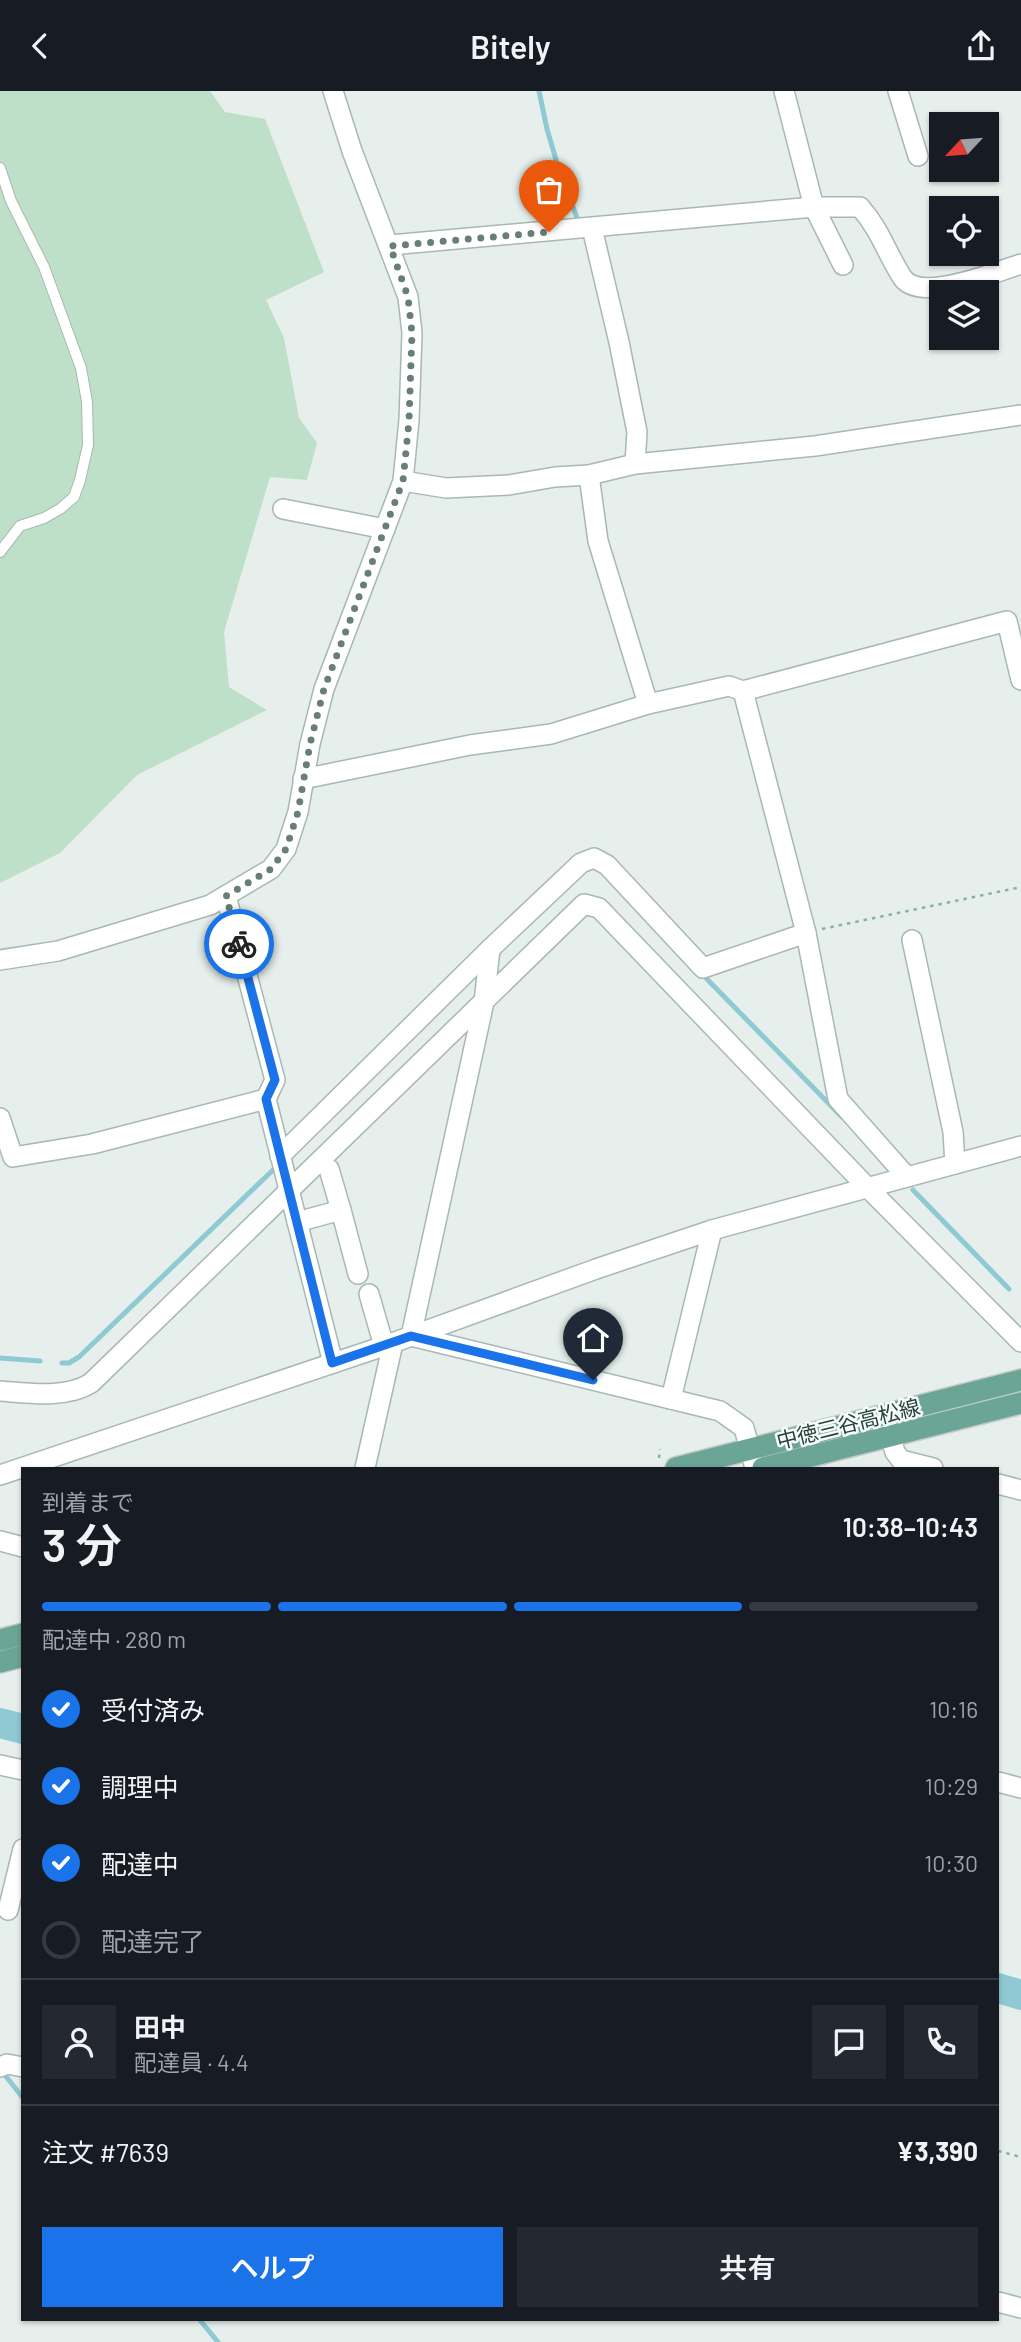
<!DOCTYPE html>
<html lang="ja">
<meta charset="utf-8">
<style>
body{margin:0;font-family:Barlow,"Noto Sans JP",sans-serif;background:#242831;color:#f1f3f6;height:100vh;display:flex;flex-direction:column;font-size:26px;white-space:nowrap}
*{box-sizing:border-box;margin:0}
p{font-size:23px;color:#9ea1a6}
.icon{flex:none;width:38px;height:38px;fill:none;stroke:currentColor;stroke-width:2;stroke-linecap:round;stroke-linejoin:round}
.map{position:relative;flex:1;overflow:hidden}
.side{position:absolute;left:21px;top:1376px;width:978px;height:854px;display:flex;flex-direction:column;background:#171b24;border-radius:0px;box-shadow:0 2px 5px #0004}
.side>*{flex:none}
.needle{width:46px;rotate:244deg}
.buttons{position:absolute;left:929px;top:21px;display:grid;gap:14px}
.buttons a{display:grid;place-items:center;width:70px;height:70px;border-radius:0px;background:#171b24;box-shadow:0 2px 5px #0004;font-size:35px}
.pin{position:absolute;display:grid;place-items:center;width:60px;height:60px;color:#fff;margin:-72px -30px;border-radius:50% 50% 50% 0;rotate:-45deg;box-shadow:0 0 7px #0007}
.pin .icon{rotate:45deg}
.courier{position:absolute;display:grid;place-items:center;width:70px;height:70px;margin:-35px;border:5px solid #1a73e8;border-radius:50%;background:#fff;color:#222;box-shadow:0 2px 9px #0007}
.summary em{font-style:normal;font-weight:600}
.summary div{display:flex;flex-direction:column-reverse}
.summary{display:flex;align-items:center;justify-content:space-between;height:119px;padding:0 21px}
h1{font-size:46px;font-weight:600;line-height:52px}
.bar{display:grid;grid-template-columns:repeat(4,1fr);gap:10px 7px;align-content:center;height:84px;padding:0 21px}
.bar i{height:9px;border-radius:5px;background:#363941}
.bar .current{background:#1a73e8}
.bar p{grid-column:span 4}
.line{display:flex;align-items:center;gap:18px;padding:0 21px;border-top:2px solid #363941}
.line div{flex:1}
.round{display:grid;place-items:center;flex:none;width:74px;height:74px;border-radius:0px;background:#242831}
ol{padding:0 21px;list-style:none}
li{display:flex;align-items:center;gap:21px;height:77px}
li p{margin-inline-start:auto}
li .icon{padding:7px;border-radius:50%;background:#1a73e8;color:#fff;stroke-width:4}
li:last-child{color:#9ea1a6}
li i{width:38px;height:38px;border:4px solid #363941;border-radius:50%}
.cta{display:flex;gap:14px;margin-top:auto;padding:14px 21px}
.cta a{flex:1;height:80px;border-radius:0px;background:#1a73e8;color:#fff;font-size:28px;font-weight:600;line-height:80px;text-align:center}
.cta a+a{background:#242831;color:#f1f3f6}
header{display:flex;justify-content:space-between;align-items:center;height:91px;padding:0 21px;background:#171b24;font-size:32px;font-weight:600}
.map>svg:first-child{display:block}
</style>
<header><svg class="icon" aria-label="back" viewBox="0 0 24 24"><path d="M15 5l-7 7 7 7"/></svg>Bitely<svg class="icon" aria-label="share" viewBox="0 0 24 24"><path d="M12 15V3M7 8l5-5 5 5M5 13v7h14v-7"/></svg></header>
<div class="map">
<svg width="1021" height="2251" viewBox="0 0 1021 2251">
<rect width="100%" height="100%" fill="#e6efeb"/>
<path fill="#bfe0c8" d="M0 0H210L225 21 265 28 324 181 266 209 284 247 299 327 317 352 307 389 270 386 224 541 229 596 267 619 137 684 60 762 0 792Z"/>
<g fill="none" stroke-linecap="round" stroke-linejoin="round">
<g stroke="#8ec9d4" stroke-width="5">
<path d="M539 0 547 38 559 79 579 132"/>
<path d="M702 883 842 1026"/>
<path d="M913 1099 1009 1198"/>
<path d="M0 1267 40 1270"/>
<path d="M62 1272H69L79 1266 275 1077"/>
<path d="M1 1979 23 2007"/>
<path d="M199 2228 218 2251"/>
</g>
<g stroke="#8ec9d4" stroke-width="30">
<path d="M0 1632 23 1638"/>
<path d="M998 1897 1021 1904"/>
</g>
<defs>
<path id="lane" d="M0 77 11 110 44 176 81 277 87 311 88 354 80 389 74 406 60 418 44 427 20 435 0 461"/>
<g id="street">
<path d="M784 0 814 116 843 174"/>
<path d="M898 0 918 65"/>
<path d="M592 137 619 251 637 341 635 373"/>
<path d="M390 154 814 116H860C881 140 886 161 902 186 919 213 996 181 1021 173"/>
<path d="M589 384 598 450 648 613"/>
<path d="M403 390 446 397 509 394 555 386 589 384 635 373 815 355 1021 324"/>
<path d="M283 418 385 438"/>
<path d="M743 600 806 842 838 1008 907 1086"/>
<path d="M303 688 470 654 551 643 648 613 729 595 743 600 1007 530 1021 589"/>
<path d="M226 805 275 989 266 1008 333 1272"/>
<path d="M912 849 953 1041 955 1073"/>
<path d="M490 858 484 911 411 1245 720 1320 744 1337 755 1377"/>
<path d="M0 869 58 860 210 814 271 778 286 758 298 721 310 653 324 598 403 390 409 329 412 242 408 206 352 60 333 0"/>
<path d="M0 1027 13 1066 92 1053 266 1008"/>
<path d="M280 1065 490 858 581 772 594 767 607 774 703 877 806 842"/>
<path d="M329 1078 341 1119"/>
<path d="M297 1131 341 1119 358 1183"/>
<path d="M369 1203 384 1255"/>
<path d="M0 1300C28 1302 66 1308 91 1292L584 813 599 817 868 1097 1021 1251"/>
<path d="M671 1308 712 1139"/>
<path d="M886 1331 895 1361 901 1369 933 1377"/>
<path d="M365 1377 393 1252"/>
<path d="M0 1384 384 1255 596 1178 712 1139 1021 1055"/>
<path d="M998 1393 1021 1399"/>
<path d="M0 1450 23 1456"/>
<path d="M0 1674 23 1679"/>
<path d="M998 1691 1021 1697"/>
<path d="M8 1819 23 1758"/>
<path d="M0 1976 7 1973 23 1976"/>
<path d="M998 2211 1021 2217"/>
</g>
<g id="primary">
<path d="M676 1377 1021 1289"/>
<path d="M763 1377 1021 1312"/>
<path d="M0 1549 23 1543"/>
<path d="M0 1571 23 1565"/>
</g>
</defs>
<use href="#lane" stroke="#a8b8b2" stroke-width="12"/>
<use href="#street" stroke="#a8b8b2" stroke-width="22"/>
<use href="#primary" stroke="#c2cac8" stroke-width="24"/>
<g stroke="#86b3a5" stroke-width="2.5" stroke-dasharray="3.5 5" stroke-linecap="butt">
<path d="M822 838 1021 796"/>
<path d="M659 1367 660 1358"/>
<path d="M998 2060 1021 2066"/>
</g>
<use href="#lane" stroke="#fff" stroke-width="10"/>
<use href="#street" stroke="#fff" stroke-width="19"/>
<use href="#primary" stroke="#6aa596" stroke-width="21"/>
</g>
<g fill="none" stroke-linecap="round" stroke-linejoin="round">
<path stroke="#687f78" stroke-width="7" stroke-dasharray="0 12.6" d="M239 853 226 805 271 778 286 758 298 721 310 653 324 598 403 390 409 330 412 242 408 206 390 155 549 141"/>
<path stroke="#1a73e8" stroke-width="9" d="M239 853 275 989 266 1008 332 1272 411 1245 593 1289"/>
</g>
<g text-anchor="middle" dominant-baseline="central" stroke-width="5" stroke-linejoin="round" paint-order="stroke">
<g font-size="21" fill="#24423a" stroke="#f7fbf9">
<text transform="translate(848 1332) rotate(-14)">中徳三谷高松線</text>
</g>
</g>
</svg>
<div class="buttons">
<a><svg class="needle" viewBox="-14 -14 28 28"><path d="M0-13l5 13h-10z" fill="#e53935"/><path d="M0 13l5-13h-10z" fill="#9ea1a6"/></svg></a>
<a><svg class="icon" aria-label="locate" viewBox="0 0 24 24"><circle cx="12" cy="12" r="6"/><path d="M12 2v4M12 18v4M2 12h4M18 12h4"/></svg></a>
<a><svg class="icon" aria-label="layers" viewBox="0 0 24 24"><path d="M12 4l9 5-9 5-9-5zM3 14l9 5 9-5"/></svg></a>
</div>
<div class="pin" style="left:549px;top:141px;background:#ea580c"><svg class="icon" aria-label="bag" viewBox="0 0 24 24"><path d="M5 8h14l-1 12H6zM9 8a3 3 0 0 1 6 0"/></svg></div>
<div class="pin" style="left:593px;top:1289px;background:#1f2937"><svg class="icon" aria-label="home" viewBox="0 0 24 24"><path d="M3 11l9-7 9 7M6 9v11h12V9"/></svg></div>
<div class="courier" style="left:239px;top:853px"><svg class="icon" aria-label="bike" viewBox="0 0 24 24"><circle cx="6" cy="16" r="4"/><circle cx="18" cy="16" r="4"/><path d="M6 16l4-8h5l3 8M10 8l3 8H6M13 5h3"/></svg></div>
<section class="side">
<div class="summary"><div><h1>3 分</h1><p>到着まで</p></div><em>10:38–10:43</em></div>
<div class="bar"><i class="current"></i><i class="current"></i><i class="current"></i><i></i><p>配達中 · 280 m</p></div>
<ol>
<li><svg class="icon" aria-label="check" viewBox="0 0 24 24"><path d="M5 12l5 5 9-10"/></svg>受付済み<p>10:16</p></li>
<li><svg class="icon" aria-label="check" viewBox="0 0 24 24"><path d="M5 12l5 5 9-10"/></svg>調理中<p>10:29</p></li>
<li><svg class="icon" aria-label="check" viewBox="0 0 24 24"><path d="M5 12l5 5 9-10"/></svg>配達中<p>10:30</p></li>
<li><i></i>配達完了</li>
</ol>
<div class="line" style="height:126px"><a class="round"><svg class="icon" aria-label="person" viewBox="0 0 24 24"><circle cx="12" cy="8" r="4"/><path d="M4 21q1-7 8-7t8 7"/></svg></a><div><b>田中</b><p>配達員 · 4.4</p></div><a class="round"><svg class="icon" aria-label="chat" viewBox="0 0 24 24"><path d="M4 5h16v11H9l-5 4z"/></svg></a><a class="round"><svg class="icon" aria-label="phone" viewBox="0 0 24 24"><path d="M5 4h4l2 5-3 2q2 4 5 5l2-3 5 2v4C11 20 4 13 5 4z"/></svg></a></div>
<div class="line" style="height:91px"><div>注文 #7639</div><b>¥3,390</b></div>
<div class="cta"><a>ヘルプ</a><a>共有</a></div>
</section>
</div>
